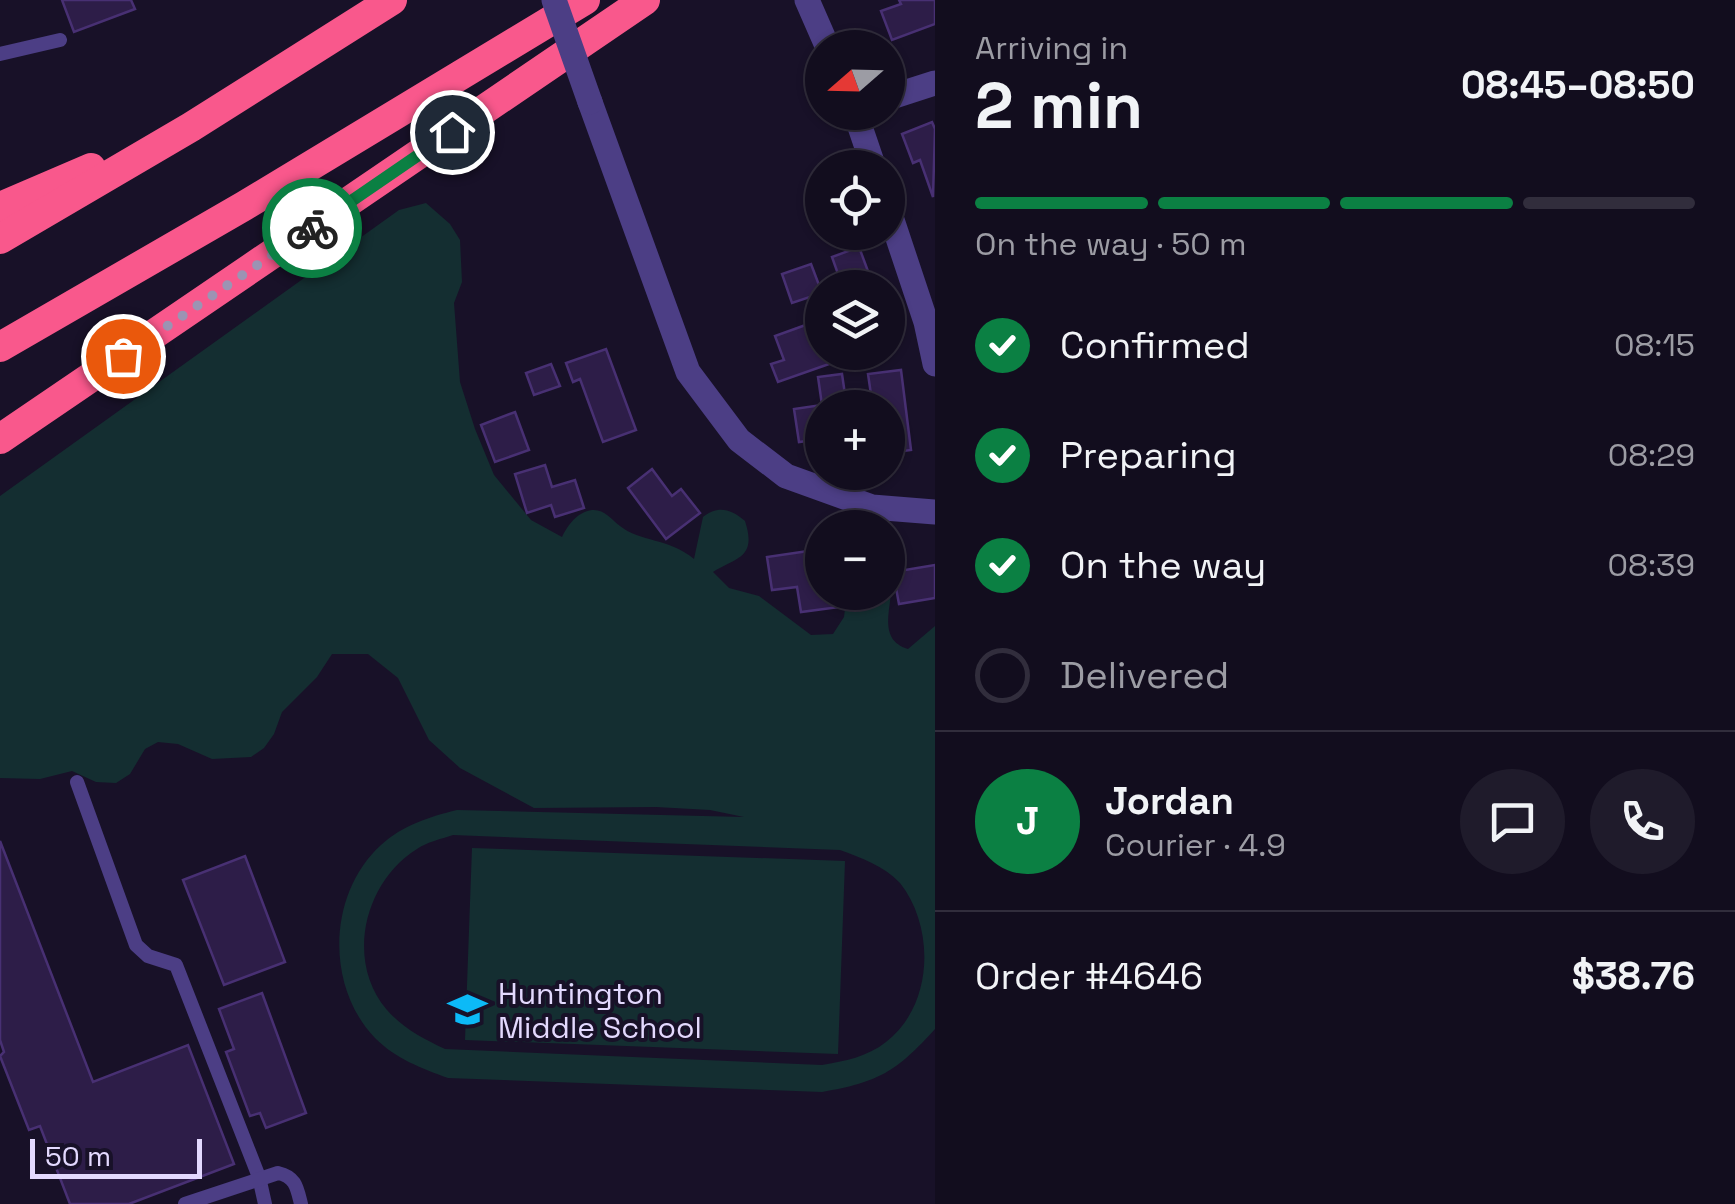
<!DOCTYPE html>
<meta charset="utf-8">
<style>
body{margin:0;font-family:"Space Grotesk",sans-serif;background:#1f1b2b;color:#f1f3f6;height:100vh;display:flex;flex-direction:column;font-size:38px;white-space:nowrap}
*{box-sizing:border-box;margin:0}
p{font-size:32px;color:#9c9ca4}
.icon{flex:none;width:55px;height:55px;fill:none;stroke:currentColor;stroke-width:2;stroke-linecap:round;stroke-linejoin:round}
.map{position:relative;flex:1;overflow:hidden}
.drawer{display:flex;flex-direction:column;background:#120d1e;width:800px}
.drawer>*{flex:none}
.needle{width:65px;rotate:250deg}
.fabs{position:absolute;left:805px;top:30px;display:grid;gap:20px}
.fabs a{display:grid;place-items:center;width:100px;height:100px;border-radius:50%;background:#120d1e;box-shadow:0 2px 8px #0004,0 0 0 2px #312d3c;font-size:50px}
.scale{position:absolute;left:30px;bottom:25px;width:172px;box-sizing:border-box;padding-left:10px;border:5px solid #e3d9fe;border-top:0;font-size:28px;line-height:35px;white-space:nowrap;color:#e3d9fe;-webkit-text-stroke:8px #181128;paint-order:stroke}
.pin{position:absolute;display:grid;place-items:center;width:85px;height:85px;color:#fff;margin:-42px;border:5px solid #fff;border-radius:50%;box-shadow:0 2px 10px #0007}
.courier{position:absolute;display:grid;place-items:center;width:100px;height:100px;margin:-50px;border:8px solid #0b8043;border-radius:50%;background:#fff;color:#222;box-shadow:0 2px 12px #0007}
.overview em{font-style:normal;font-weight:700}
.overview div{display:flex;flex-direction:column-reverse}
.overview{display:flex;align-items:center;justify-content:space-between;height:170px;padding:0 40px}
h1{font-size:65px;font-weight:700;line-height:75px}
.bar{display:grid;grid-template-columns:repeat(4,1fr);gap:15px 10px;align-content:center;height:120px;padding:0 40px}
.bar i{height:12px;border-radius:8px;background:#312d3c}
.bar .selected{background:#0b8043}
.bar p{grid-column:span 4}
.line{display:flex;align-items:center;gap:25px;padding:0 40px;border-top:2px solid #312d3c}
.line div{flex:1}
.round{display:grid;place-items:center;flex:none;width:105px;height:105px;border-radius:52px;background:#1f1b2b}
ol{padding:0 40px;list-style:none}
li{display:flex;align-items:center;gap:30px;height:110px}
li p{margin-inline-start:auto}
li .icon{padding:10px;border-radius:50%;background:#0b8043;color:#fff;stroke-width:4}
li:last-child{color:#9c9ca4}
li i{width:55px;height:55px;border:5px solid #312d3c;border-radius:50%}
main{display:flex;flex:1;min-height:0}
.map>svg:first-child{display:block}
</style>
<main>
<div class="map">
<svg width="935" height="1204" viewBox="0 0 935 1204">
<rect width="100%" height="100%" fill="#181128"/>
<g fill="#142e31" fill-rule="evenodd">
<path d="M426 203 450 224 460 240 462 282 454 303 460 382 475 429 494 475 531 520 562 537C568 525 577 512 592 510 604 509 611 519 620 526 640 542 669 538 694 559L703 517C718 505 731 509 745 521 757 558 737 557 713 572L729 588 759 596 811 635 833 634 844 617 847 593 888 592V566C902 591 869 637 908 649L935 626V1029C896 1072 879 1082 822 1092L448 1078C421 1068 396 1059 375 1038 325 986 328 893 381 845 403 825 429 817 457 810L744 817 710 810 656 807 534 808 460 768 429 740 398 678 368 654H332L317 677 282 712 274 734 264 748 251 757 212 759 178 744 158 742 145 749 130 774 116 783 96 782 72 771 40 779 0 778V496L399 210ZM453 835 840 850C862 858 884 866 900 883 935 927 934 1005 886 1042 867 1057 845 1061 822 1065L445 1049C422 1038 404 1029 387 1010 345 961 364 882 417 849 427 842 441 839 453 835Z"/>
<path d="M472 848 845 861 838 1054 465 1040Z"/>
</g>
<g fill="#2d1d48" stroke="#483073" stroke-width="2.5">
<path d="M62 0H131L135 9 74 32Z"/>
<path d="M899 0H935V24L892 40 881 11 901 4Z"/>
<path d="M932 122 935 129 933 197 920 160 913 163 902 134Z"/>
<path d="M859 247 872 282 857 288H843L832 257Z"/>
<path d="M811 264 822 293 792 303 782 274Z"/>
<path d="M814 322 822 352 829 364 778 382 771 364 784 360 775 336Z"/>
<path d="M606 349 636 430 603 442 580 379 573 382 566 363Z"/>
<path d="M551 364 560 386 534 395 526 373Z"/>
<path d="M901 370 911 450 888 453V408H873L868 374Z"/>
<path d="M842 374 847 408H822V439L799 442 794 409 822 405 818 377Z"/>
<path d="M515 412 529 450 495 462 481 425Z"/>
<path d="M545 465 552 487 575 480 584 508 555 517 551 505 527 513 515 474Z"/>
<path d="M652 469 672 496 681 489 700 513 666 539 628 488Z"/>
<path d="M822 549V592H845L847 606 801 612 797 587 772 590 767 557Z"/>
<path d="M935 565V598L899 604 893 572Z"/>
<path d="M0 841 93 1082 188 1045 234 1164 129 1204H70L40 1126 29 1130 0 1056 4 1052 0 1040Z"/>
<path d="M245 856 285 962 224 985 183 880Z"/>
<path d="M262 993 306 1113 266 1128 260 1113 250 1116 226 1052 234 1049 219 1009Z"/>
</g>
<g fill="none" stroke-linecap="round" stroke-linejoin="round">
<g stroke="#4c3e85" stroke-width="14">
<path d="M0 54 60 40"/>
<path d="M77 782 136 945 148 956 176 965 259 1177 265 1204"/>
<path d="M185 1204 278 1173C296 1177 297 1188 301 1204"/>
</g>
<g stroke="#4c3e85" stroke-width="25">
<path d="M807 0 828 48"/>
<path d="M888 98 935 83"/>
<path d="M855 112 874 168"/>
<path d="M888 208 926 322 935 364"/>
</g>
<path stroke="#4c3e85" stroke-width="25" d="M590 102 688 372 739 440 786 476 872 507 935 512"/>
<g stroke="#f9588c" stroke-width="30">
<path d="M0 207 91 168"/>
<path d="M0 239 191 127 392 0"/>
<path d="M0 347 244 206 585 0"/>
<path d="M0 439 645 0"/>
</g>
<path stroke="#4c3e85" stroke-width="25" d="M554 0 590 102"/>
</g>
<g fill="none" stroke-linecap="round" stroke-linejoin="round">
<path stroke="#9c93b3" stroke-width="10" stroke-dasharray="0 18" d="M123 356 312 228"/>
<path stroke="#0b8043" stroke-width="12" d="M312 228 452 132"/>
</g>
<defs>
<symbol id="school-bare" viewBox="-9 -9 18 18"><path d="M0-5L7-2L0 1L-7-2ZM-4 1L0 2.5L4 1V4Q0 6-4 4Z" fill="#0cbaf7" stroke="#181128" stroke-width="2.5" paint-order="stroke"/></symbol>
</defs>
<g fill-rule="evenodd">
<use href="#school-bare" x="440" y="982" width="55" height="55"/>
</g>
<g text-anchor="middle" dominant-baseline="central" stroke-width="8" stroke-linejoin="round" paint-order="stroke">
<g font-size="30" fill="#e3d9fe" stroke="#181128" text-anchor="start">
<text x="498" y="993">Huntington<tspan x="498" dy="34">Middle School</tspan></text>
</g>
</g>
</svg>
<div class="fabs">
<a><svg class="needle" viewBox="-14 -14 28 28"><path d="M0-13l5 13h-10z" fill="#e53935"/><path d="M0 13l5-13h-10z" fill="#9c9ca4"/></svg></a>
<a><svg class="icon" aria-label="locate" viewBox="0 0 24 24"><circle cx="12" cy="12" r="6"/><path d="M12 2v4M12 18v4M2 12h4M18 12h4"/></svg></a>
<a><svg class="icon" aria-label="layers" viewBox="0 0 24 24"><path d="M12 4l9 5-9 5-9-5zM3 14l9 5 9-5"/></svg></a>
<a>+</a>
<a>−</a>
</div>
<div class="scale">50 m</div>
<div class="pin" style="left:123px;top:356px;background:#ea580c"><svg class="icon" aria-label="bag" viewBox="0 0 24 24"><path d="M5 8h14l-1 12H6zM9 8a3 3 0 0 1 6 0"/></svg></div>
<div class="pin" style="left:452px;top:132px;background:#1f2937"><svg class="icon" aria-label="home" viewBox="0 0 24 24"><path d="M3 11l9-7 9 7M6 9v11h12V9"/></svg></div>
<div class="courier" style="left:312px;top:228px"><svg class="icon" aria-label="bike" viewBox="0 0 24 24"><circle cx="6" cy="16" r="4"/><circle cx="18" cy="16" r="4"/><path d="M6 16l4-8h5l3 8M10 8l3 8H6M13 5h3"/></svg></div>
</div>
<section class="drawer">
<div class="overview"><div><h1>2 min</h1><p>Arriving in</p></div><em>08:45–08:50</em></div>
<div class="bar"><i class="selected"></i><i class="selected"></i><i class="selected"></i><i></i><p>On the way · 50 m</p></div>
<ol>
<li><svg class="icon" aria-label="check" viewBox="0 0 24 24"><path d="M5 12l5 5 9-10"/></svg>Confirmed<p>08:15</p></li>
<li><svg class="icon" aria-label="check" viewBox="0 0 24 24"><path d="M5 12l5 5 9-10"/></svg>Preparing<p>08:29</p></li>
<li><svg class="icon" aria-label="check" viewBox="0 0 24 24"><path d="M5 12l5 5 9-10"/></svg>On the way<p>08:39</p></li>
<li><i></i>Delivered</li>
</ol>
<div class="line" style="height:180px"><b class="round" style="background:#0b8043;color:#fff">J</b><div><b>Jordan</b><p>Courier · 4.9</p></div><a class="round"><svg class="icon" aria-label="chat" viewBox="0 0 24 24"><path d="M4 5h16v11H9l-5 4z"/></svg></a><a class="round"><svg class="icon" aria-label="phone" viewBox="0 0 24 24"><path d="M5 4h4l2 5-3 2q2 4 5 5l2-3 5 2v4C11 20 4 13 5 4z"/></svg></a></div>
<div class="line" style="height:130px"><div>Order #4646</div><b>$38.76</b></div>
</section>
</main>
